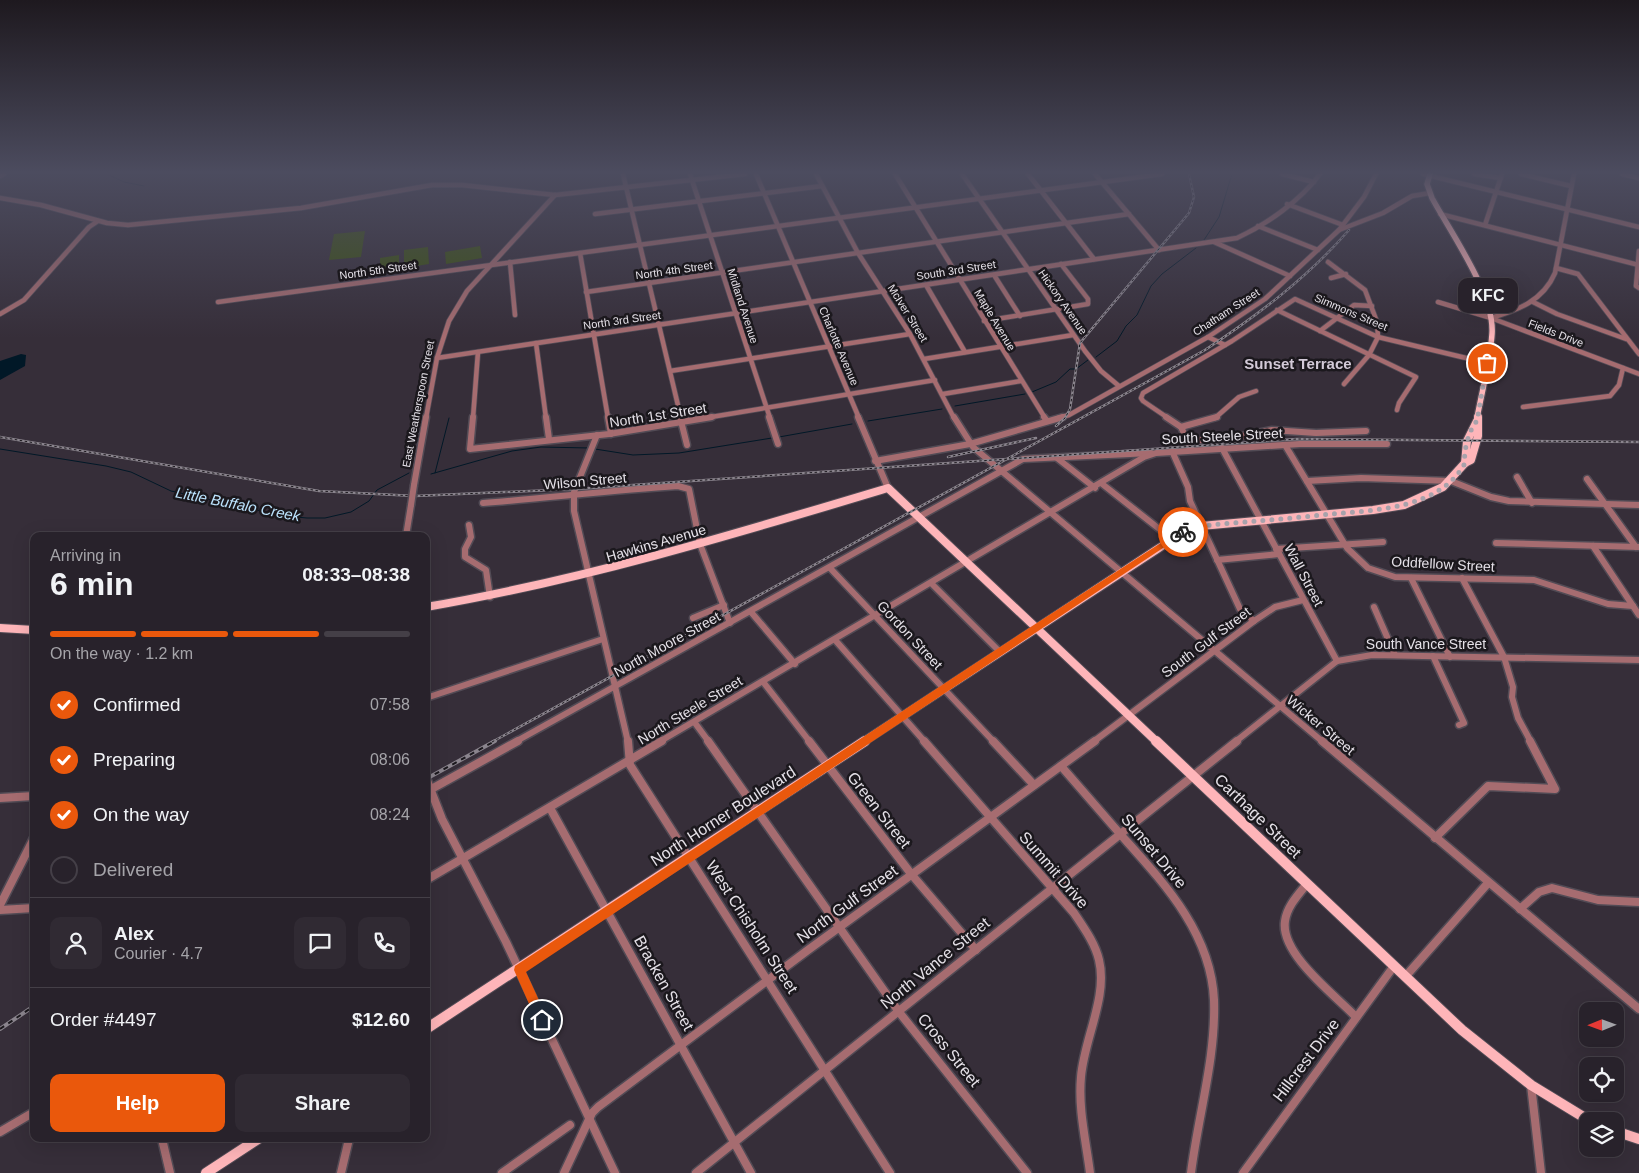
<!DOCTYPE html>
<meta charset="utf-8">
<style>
body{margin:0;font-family:Helvetica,sans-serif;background:#302a33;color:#f1f3f6;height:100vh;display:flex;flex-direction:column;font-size:19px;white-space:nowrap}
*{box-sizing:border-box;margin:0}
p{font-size:16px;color:#a5a4a9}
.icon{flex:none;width:28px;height:28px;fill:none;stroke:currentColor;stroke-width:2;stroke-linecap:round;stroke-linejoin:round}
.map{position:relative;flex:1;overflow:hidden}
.side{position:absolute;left:30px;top:532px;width:400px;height:610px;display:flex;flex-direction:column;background:#28222b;border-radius:10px;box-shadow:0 5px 20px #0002,0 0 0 1px #443f47}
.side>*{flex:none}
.needle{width:32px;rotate:269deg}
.controls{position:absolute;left:1579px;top:1002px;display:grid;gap:10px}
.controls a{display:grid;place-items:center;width:45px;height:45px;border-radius:10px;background:#28222b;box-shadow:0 5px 20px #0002,0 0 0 1px #443f47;font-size:25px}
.pin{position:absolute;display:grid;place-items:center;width:42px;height:42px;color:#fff;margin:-21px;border:2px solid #fff;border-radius:50%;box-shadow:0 1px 5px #0007}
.courier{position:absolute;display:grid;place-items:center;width:50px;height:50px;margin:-25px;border:4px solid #ea580c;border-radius:50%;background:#fff;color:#222;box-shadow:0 1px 6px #0007}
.bubble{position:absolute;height:35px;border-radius:10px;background:#28222b;box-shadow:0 5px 20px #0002,0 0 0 1px #443f47;font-size:16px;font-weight:800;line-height:35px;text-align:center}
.headline em{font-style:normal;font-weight:800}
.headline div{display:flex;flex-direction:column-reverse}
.headline{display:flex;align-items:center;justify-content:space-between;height:85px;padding:0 20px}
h1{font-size:32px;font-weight:800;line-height:38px}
.bar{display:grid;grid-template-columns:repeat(4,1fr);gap:8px 5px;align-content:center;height:60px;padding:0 20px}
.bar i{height:6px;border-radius:4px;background:#443f47}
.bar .current{background:#ea580c}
.bar p{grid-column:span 4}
.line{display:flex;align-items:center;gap:12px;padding:0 20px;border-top:1px solid #443f47}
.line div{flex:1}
.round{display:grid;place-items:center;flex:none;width:52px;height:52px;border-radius:10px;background:#302a33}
ol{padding:0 20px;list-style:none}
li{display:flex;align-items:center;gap:15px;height:55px}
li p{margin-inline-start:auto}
li .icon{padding:5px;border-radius:50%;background:#ea580c;color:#fff;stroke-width:4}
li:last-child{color:#a5a4a9}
li i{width:28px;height:28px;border:2px solid #443f47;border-radius:50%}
.primary-button{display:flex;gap:10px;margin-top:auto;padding:10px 20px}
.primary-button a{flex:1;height:58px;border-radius:10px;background:#ea580c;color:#fff;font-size:20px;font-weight:800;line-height:58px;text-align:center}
.primary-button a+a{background:#302a33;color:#f1f3f6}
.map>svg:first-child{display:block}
</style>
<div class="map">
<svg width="1639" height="1173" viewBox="0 0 1639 1173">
<rect width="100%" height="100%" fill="#362e39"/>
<g fill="#3b500f">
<path d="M365 231 361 257 329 260 334 234Z"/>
<path d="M480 246 482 258 446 264 445 252Z"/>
<path d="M428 247 429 264 404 268V250Z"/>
<path d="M399 255V270L380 273V258Z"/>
</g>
<path fill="#011827" d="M21 354 26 355 25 366 0 380V361Z"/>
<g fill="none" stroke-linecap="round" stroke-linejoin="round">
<g stroke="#011827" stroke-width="1">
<path d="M107 174 124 182 144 186"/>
<path d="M1204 240 1219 217 1232 174"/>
<path d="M1096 357 1117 341 1126 326 1137 315 1151 286 1162 274 1196 248"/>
<path d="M1032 392 1056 382 1070 369H1076L1088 360"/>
<path d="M955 406 1025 394"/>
<path d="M868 421 942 409"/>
<path d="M779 437 852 424"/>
<path d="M0 449 106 466 131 472 171 491 284 516 307 518H325L351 512 369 501 377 490 409 473"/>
<path d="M595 449 633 455 679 453 772 438"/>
<path d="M435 473 449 418"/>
<path d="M431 474 512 451 541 447 589 448"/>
</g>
<defs>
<g id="minor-far2">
<path d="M623 174 681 418"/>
<path d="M690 174 770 418"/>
<path d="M756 174 859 418"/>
<path d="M816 174 858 253 910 334 954 418"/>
<path d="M895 174 1045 418"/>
<path d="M962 174 1085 351 1101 371 1119 386"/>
<path d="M1028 174 1094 259"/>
<path d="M1095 174 1159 250"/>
<path d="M1282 174 1314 182"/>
<path d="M1423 174 1639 227"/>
<path d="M1474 174 1501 178"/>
<path d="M1521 174 1571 186"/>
<path d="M1622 174 1639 178"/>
<path d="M0 176 4 174"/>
<path d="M0 198 41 205 107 223 128 225 301 208 432 185H462L555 195 745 174"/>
<path d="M1287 204 1343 225"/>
<path d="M595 214 822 186"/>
<path d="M1440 214 1639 265"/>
<path d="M1485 225 1502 174"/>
<path d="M1258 226 1318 250"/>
<path d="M1339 230 1383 213 1412 196 1430 193"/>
<path d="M1214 242 1290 276"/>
<path d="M1639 251 1636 286 1639 288"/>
<path d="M580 253 608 418"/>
<path d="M510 262 515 315"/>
<path d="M1328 262 1365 290 1377 322 1378 337 1369 355 1344 384"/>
<path d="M1556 268 1578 274 1639 354"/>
<path d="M994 275 1020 316"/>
<path d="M1331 278 1346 274"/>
<path d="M926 285 965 352"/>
<path d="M586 292 1129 214"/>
<path d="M218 302 1162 174"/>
<path d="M1438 302 1491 318 1639 374"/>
<path d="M1533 302 1557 314 1626 339"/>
<path d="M1277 310 1416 377 1399 403 1397 410"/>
<path d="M0 314 24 300 89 227 98 221"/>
<path d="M1491 318C1518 310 1543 301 1555 273L1574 174"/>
<path d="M984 321 1088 304V299L1061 264"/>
<path d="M1320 331 1354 305 1372 306"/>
<path d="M1208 337 1225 345"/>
<path d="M536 343 546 418"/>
<path d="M437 358 1237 238C1267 224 1300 201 1320 174"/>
<path d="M924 359 1073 335"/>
<path d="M670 371 910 334"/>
<path d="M943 394 1021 381"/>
<path d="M1523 407 1610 396 1619 385 1623 368"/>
<path d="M426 418 437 358 449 321 467 291 555 195"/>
<path d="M473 418 478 352"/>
<path d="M705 418 935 380"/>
<path d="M1058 418 1069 415 1208 337 1265 299 1339 230 1364 197 1376 174"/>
<path d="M1168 418 1143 401 1141 398 1143 393 1232 341 1295 299 1378 337 1487 363"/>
<path d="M1215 418 1239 397 1256 391"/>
</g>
<g id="minor-far1">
<path d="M473 417 470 449 609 434 712 417"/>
<path d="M546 417 549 439"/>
<path d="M608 417 611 434"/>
<path d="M680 417 687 445"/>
<path d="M769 417 778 444"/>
<path d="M858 417 888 488"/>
<path d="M954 417 973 447 1323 742"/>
<path d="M1044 417 1047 421"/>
<path d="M1166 417 1181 427 1192 450"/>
<path d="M1181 427 1217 417"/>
<path d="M597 435 574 492V511L628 742"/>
<path d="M1188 441 1232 438 1272 430 1316 433 1366 431"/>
<path d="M1285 445 1347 548 1368 568 1395 577 1534 580 1608 604 1633 606"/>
<path d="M1222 448 1337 661"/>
<path d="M1172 451 1188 487 1190 501 1240 609 1254 621"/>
<path d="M1057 458 1095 488"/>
<path d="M875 461 970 444 1063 417"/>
<path d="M1517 477 1532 503"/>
<path d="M1587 479 1636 547"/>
<path d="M1307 481 1361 478 1451 481 1491 497 1509 501 1639 505"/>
<path d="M1101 483 1172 539"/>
<path d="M414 485 426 417"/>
<path d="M483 503C548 498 613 490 678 486L689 489 700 544 730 623"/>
<path d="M469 525 471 537 465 549V557L486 570 490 597"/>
<path d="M406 536 411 505"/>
<path d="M1496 543 1639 547"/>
<path d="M1593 546 1639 615"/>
<path d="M1276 549 1383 542"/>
<path d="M1217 560 1279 554"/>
<path d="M830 568 994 742"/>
<path d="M1411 578 1450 657"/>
<path d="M1462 578 1504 657 1513 687 1512 697 1518 718 1531 742"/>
<path d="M932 584 1000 652"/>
<path d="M1374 607 1395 655"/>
<path d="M751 612 795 664"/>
<path d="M693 618 724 605"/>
<path d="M836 641 925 742"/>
<path d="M1433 656 1464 723 1459 725"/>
<path d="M764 683 810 742"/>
<path d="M426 698 603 639"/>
<path d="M695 723 709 742"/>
<path d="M515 742 1023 459 1151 453"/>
<path d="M659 742 1144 457 1156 453 1300 444H1387"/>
<path d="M1093 742 1254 621 1275 607 1303 600"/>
<path d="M1235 742 1337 661 1372 655 1639 660"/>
</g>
<g id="minor">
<path d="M628 741 630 765 890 1173"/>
<path d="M708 741 899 1012 1027 1173"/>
<path d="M809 741 912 875 976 950"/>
<path d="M924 741 1074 913C1084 928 1095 943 1099 960 1108 997 1084 1039 1081 1077 1078 1109 1086 1141 1090 1173"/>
<path d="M993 741 1034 785"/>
<path d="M1322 741 1639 1009"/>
<path d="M1061 766C1081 789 1101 812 1121 835 1163 882 1211 932 1214 1000 1216 1058 1198 1116 1191 1173"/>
<path d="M426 778 442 819 506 942 615 1173"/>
<path d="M426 792 518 741"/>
<path d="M0 798 34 796"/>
<path d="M550 808 751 1173"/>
<path d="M1435 838 1488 786 1555 789 1530 741"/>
<path d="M426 880 662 741"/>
<path d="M1306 885C1297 896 1287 907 1285 921 1280 954 1335 995 1356 1017"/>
<path d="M0 905 34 838"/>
<path d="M1520 909 1539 892 1552 888 1598 900 1639 902"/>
<path d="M0 910 34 908"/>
<path d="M1405 977 1488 883"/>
<path d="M1531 1085 1541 1173"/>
<path d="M0 1132 34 1112"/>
<path d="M162 1139 170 1173"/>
<path d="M341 1173 349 1139"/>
<path d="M502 1173 570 1125"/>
<path d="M564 1173 592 1113 598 1107 808 950 1095 741"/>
<path d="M696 1173 1237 741"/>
<path d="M1243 1173 1394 966"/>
</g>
<path id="major-far2" d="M1430 174 1427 184 1432 198C1451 233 1495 295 1492 334 1490 362 1482 391 1477 418"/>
<g id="major-far1">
<path d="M1465 463 1467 441 1477 421"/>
<path d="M426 607C583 580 735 534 888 488L1157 742"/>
<path d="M0 628 34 630"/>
<path d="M863 742 1185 531 1201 526 1373 510 1404 505 1443 487 1465 463 1471 460 1478 436V417"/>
</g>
<g id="major">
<path d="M1156 741 1462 1030 1531 1085 1590 1121"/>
<path d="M426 1029 865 741"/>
<path d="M1615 1131 1639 1139"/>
<path d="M206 1173 258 1139"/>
</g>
</defs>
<use href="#minor-far2" stroke="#524b55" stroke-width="6"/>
<use href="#minor-far1" stroke="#524b55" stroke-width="9"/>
<use href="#minor" stroke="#524b55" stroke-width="11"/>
<use href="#major-far2" stroke="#524b55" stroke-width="8"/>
<use href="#major-far1" stroke="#524b55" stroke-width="10"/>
<use href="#major" stroke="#524b55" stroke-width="12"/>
<use href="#minor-far2" stroke="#a66c70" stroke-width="4.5"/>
<use href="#minor-far1" stroke="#a66c70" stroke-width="6"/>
<use href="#minor" stroke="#a66c70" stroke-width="8"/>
<use href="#major-far2" stroke="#feb5b9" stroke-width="5.5"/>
<use href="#major-far1" stroke="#feb5b9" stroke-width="8"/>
<use href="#major" stroke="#feb5b9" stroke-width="10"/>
<defs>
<g id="rail-far1">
<path d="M1056 426 1065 418 1070 409 1080 343 1189 213 1194 197 1189 174"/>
<path d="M0 437 319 491 415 496 575 489 1297 439 1639 442"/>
<path d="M948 457 1036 438"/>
<path d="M492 742 1205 350C1258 315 1307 278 1349 230"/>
</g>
<g id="rail">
<path d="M426 779 495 741"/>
<path d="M0 1029 34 1006"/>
</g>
</defs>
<use href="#rail-far1" stroke="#8a848d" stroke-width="2.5"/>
<use href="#rail" stroke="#8a848d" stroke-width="4"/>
<use href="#rail-far1" stroke="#1b181d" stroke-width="1" stroke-dasharray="2.5" stroke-linecap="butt"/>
<use href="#rail" stroke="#1b181d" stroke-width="2" stroke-dasharray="5" stroke-linecap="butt"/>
<defs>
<path id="minor-bridge" d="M411 505 414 485"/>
</defs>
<use href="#minor-bridge" stroke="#524b55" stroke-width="9" stroke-linecap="butt"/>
<use href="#minor-bridge" stroke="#a66c70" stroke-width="6"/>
</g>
<linearGradient id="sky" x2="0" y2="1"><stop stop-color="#1e191f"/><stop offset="0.51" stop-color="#4c4c5f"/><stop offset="1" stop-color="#4c4c5f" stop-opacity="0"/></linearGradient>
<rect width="1639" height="338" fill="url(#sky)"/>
<path fill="#ea580c" d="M1181 530 1187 532 526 972 548 1020 542 1026 538 1024 514 970 515 966C738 821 957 673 1181 530Z"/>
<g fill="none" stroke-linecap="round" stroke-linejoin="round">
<path stroke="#a8a2ab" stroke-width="5" stroke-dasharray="0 9" d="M1183 532C1202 524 1223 524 1244 522 1273 520 1302 517 1331 514 1376 510 1440 509 1465 463 1463 452 1469 429 1477 421L1487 363"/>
</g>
<g text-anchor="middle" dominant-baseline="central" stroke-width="5" stroke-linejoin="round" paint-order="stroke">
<g font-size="11" fill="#e5e1e8" stroke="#1b181d">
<text transform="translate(378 270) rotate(-8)">North 5th Street</text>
<text transform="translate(674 270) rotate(-8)">North 4th Street</text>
<text transform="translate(956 270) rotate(-9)">South 3rd Street</text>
<text transform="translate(1063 302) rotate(55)">Hickory Avenue</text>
<text transform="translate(743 306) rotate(72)">Midland Avenue</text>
<text transform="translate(1226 312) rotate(-33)">Chatham Street</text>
<text transform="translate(1351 312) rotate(23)">Simmons Street</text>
<text transform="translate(908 313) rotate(58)">McIver Street</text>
<text transform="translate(622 320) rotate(-8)">North 3rd Street</text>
<text transform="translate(995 320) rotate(59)">Maple Avenue</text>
<text transform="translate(1556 333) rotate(21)">Fields Drive</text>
<text transform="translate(839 346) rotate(67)">Charlotte Avenue</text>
<text transform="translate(418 404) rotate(-79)">East Weatherspoon Street</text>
</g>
<g font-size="14" fill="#e5e1e8" stroke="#1b181d">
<text transform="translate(658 415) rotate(-9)">North 1st Street</text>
<text transform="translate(1222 436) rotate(-3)">South Steele Street</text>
<text transform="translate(585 481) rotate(-5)">Wilson Street</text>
<text transform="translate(656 543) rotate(-16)">Hawkins Avenue</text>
<text transform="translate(1443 564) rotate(3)">Oddfellow Street</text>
<text transform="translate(1304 575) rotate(62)">Wall Street</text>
<text transform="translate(910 635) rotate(47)">Gordon Street</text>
<text transform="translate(1206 642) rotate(-37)">South Gulf Street</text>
<text transform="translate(667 644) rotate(-29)">North Moore Street</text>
<text x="1426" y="644">South Vance Street</text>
<text transform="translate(690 710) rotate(-31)">North Steele Street</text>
<text transform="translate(1321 725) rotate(40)">Wicker Street</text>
</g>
<g font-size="15" font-weight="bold" fill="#d3cad8" stroke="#1b181d">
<text x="1298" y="363">Sunset Terrace</text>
</g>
<g font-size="15" font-style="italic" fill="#bbe2fc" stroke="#1b181d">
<text transform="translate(238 504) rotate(11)">Little Buffalo Creek</text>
</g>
<g font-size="16" fill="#e5e1e8" stroke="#1b181d">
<text transform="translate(879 810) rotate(52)">Green Street</text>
<text transform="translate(723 816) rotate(-33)">North Horner Boulevard</text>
<text transform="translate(1258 816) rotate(44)">Carthage Street</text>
<text transform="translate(1154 851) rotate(50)">Sunset Drive</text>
<text transform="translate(1054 870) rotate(49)">Summit Drive</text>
<text transform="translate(847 904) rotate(-36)">North Gulf Street</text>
<text transform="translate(752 927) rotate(57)">West Chisholm Street</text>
<text transform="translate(935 963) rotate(-39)">North Vance Street</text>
<text transform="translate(664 983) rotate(61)">Bracken Street</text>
<text transform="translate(949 1050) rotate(51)">Cross Street</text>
<text transform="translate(1306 1060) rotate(-53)">Hillcrest Drive</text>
</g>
</g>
</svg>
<div class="controls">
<a><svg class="needle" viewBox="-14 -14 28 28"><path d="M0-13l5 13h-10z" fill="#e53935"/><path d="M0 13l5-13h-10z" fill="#a5a4a9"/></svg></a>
<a><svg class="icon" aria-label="locate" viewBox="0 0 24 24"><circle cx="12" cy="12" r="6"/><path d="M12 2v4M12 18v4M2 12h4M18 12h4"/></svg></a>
<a><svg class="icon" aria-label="layers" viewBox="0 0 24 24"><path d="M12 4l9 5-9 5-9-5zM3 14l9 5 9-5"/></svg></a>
</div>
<div class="pin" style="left:1487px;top:363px;background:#ea580c"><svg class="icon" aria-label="bag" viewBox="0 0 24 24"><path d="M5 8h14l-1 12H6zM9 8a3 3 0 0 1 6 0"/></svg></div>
<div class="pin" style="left:542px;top:1020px;background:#1f2937"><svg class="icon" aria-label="home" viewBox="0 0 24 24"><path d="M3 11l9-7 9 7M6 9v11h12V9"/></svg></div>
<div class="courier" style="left:1183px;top:532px"><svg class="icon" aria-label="bike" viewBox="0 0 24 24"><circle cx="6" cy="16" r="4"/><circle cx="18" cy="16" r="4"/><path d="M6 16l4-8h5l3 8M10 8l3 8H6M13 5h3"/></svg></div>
<div class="bubble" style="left:1458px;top:278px;width:60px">KFC</div>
<section class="side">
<div class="headline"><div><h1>6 min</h1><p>Arriving in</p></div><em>08:33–08:38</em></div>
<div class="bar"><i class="current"></i><i class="current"></i><i class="current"></i><i></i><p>On the way · 1.2 km</p></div>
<ol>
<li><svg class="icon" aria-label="check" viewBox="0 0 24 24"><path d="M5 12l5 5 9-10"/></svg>Confirmed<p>07:58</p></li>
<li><svg class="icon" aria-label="check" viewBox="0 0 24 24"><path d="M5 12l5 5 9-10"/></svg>Preparing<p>08:06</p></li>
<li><svg class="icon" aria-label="check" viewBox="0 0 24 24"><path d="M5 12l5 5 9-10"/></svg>On the way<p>08:24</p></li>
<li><i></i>Delivered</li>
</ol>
<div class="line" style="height:90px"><a class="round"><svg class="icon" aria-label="person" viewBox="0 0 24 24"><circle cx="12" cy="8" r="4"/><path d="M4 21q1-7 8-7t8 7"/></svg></a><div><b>Alex</b><p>Courier · 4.7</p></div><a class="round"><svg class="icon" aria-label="chat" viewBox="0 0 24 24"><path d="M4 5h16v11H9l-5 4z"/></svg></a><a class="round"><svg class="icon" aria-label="phone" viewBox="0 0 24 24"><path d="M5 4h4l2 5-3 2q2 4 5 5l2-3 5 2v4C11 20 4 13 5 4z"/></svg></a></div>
<div class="line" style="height:65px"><div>Order #4497</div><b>$12.60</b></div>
<div class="primary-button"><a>Help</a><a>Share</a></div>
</section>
</div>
